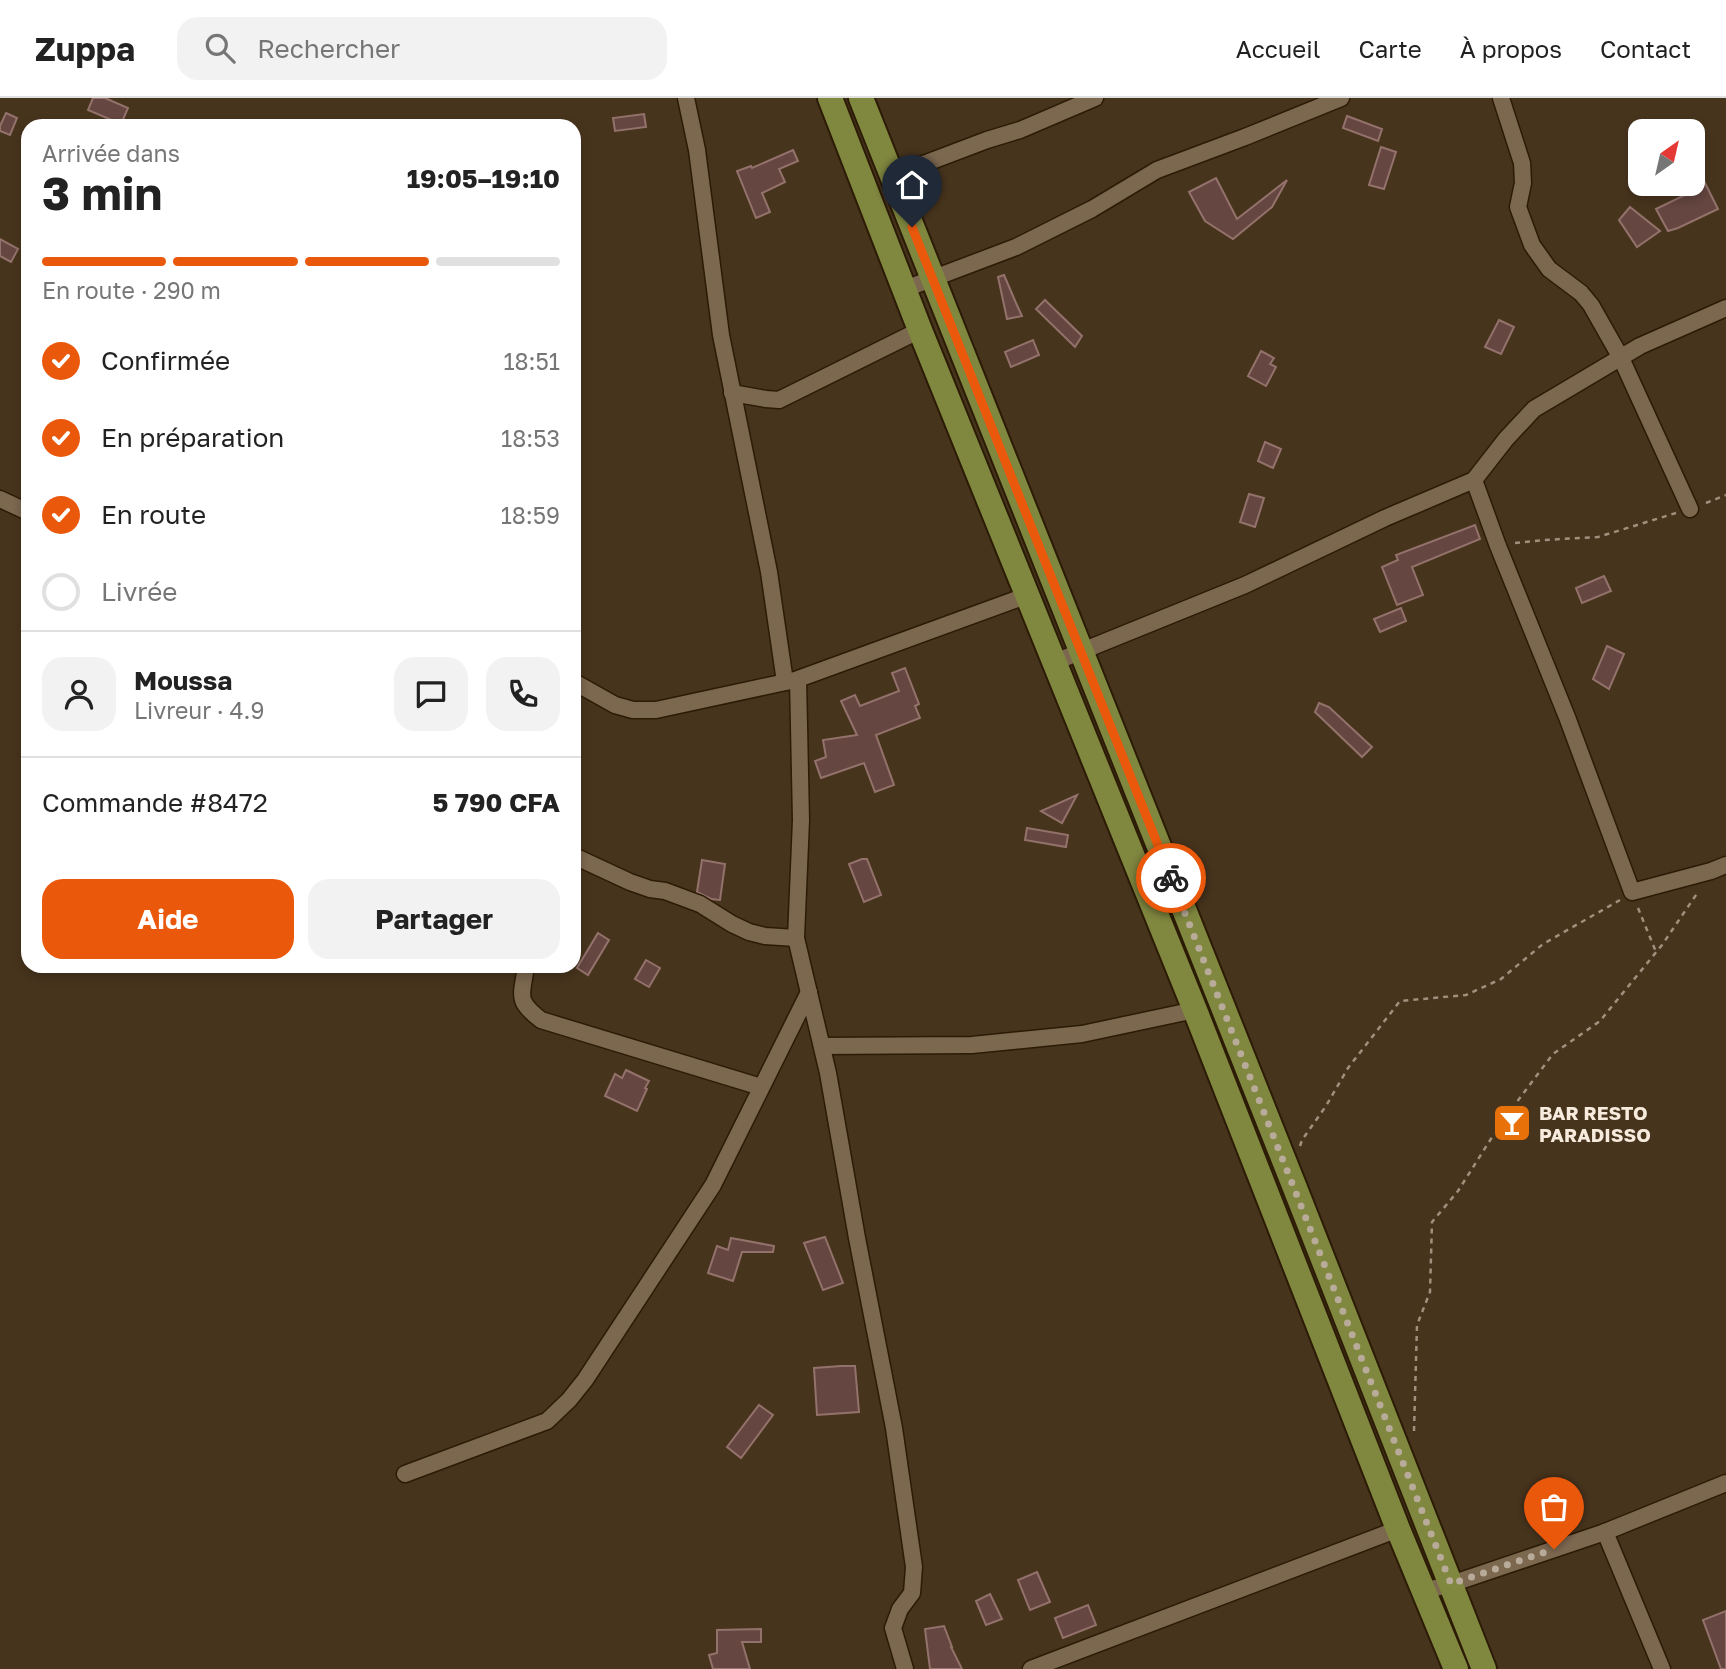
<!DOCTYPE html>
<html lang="fr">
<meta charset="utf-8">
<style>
body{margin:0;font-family:"Golos Text",sans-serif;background:#f2f2f2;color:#222;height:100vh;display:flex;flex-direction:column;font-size:26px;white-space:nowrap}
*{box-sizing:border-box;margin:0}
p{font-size:23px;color:#767676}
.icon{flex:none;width:38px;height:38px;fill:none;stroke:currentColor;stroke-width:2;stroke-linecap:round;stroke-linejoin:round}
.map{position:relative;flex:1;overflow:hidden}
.drawer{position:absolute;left:21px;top:21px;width:560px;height:854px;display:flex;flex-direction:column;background:#fff;border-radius:21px;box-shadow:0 4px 10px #0003}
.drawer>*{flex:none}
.needle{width:46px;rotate:34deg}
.controls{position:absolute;left:1628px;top:21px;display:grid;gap:14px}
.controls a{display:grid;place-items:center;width:77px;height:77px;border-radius:14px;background:#fff;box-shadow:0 4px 10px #0003;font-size:35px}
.pin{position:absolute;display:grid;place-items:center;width:60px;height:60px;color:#fff;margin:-72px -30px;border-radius:50% 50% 50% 0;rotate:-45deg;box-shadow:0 0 7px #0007}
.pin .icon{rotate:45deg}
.courier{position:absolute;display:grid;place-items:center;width:70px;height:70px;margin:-35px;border:5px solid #ea580c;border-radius:50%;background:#fff;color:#222;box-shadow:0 2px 9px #0007}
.summary em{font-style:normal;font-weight:700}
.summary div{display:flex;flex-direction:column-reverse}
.summary{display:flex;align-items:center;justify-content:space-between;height:119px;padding:0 21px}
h1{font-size:46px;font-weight:700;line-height:52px}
.bar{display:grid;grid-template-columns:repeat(4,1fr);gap:10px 7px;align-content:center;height:84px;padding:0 21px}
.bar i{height:9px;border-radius:5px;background:#e0e0e0}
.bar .selected{background:#ea580c}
.bar p{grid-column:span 4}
.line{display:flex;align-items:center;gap:18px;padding:0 21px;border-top:2px solid #e0e0e0}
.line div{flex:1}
.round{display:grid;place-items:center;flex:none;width:74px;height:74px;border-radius:21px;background:#f2f2f2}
ol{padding:0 21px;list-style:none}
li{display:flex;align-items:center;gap:21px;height:77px}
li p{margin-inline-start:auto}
li .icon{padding:7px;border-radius:50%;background:#ea580c;color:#fff;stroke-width:4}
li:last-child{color:#767676}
li i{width:38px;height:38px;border:4px solid #e0e0e0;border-radius:50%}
.action{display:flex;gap:14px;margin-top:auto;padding:14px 21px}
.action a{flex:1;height:80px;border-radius:21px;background:#ea580c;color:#fff;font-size:28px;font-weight:700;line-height:80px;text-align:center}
.action a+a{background:#f2f2f2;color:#222}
header{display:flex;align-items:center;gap:42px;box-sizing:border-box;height:98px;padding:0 35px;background:#fff;border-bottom:2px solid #e0e0e0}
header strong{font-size:33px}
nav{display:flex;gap:38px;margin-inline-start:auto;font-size:24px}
.search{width:490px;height:63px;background:#f2f2f2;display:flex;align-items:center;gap:18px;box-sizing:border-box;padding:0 24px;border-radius:21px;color:#767676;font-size:26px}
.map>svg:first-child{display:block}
</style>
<header>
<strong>Zuppa</strong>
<div class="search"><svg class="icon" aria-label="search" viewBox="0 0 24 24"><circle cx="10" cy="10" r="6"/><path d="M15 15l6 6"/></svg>Rechercher</div>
<nav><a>Accueil</a><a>Carte</a><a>À propos</a><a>Contact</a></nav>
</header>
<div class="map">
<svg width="1726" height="1571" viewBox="0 0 1726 1571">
<rect width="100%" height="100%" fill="#47341d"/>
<g fill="#654640" stroke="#94726c" stroke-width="2">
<path d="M93 0H105L128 10 121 26 88 12Z"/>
<path d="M6 15 17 20 10 37 0 33V28Z"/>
<path d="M644 16 646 29 615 33 613 20Z"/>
<path d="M1347 18 1382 31 1378 43 1343 30Z"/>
<path d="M1381 49 1396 54 1384 91 1369 87Z"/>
<path d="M793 52 798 63 779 71 785 84 762 95 770 114 756 120 737 73 751 68 752 70Z"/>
<path d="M1702 79 1718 111 1678 130 1668 133 1656 111 1687 96 1683 88 1692 86V84Z"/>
<path d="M1216 80 1237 121 1287 82 1272 109 1233 141 1205 123 1189 94Z"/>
<path d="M1630 109 1660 133 1637 149 1619 122Z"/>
<path d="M0 141 18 151 11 164 0 158Z"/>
<path d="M1004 177 1016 205 1022 218 1007 221 998 179Z"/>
<path d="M1045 202 1082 238 1075 249 1036 211Z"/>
<path d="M1499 222 1514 229 1501 256 1485 249Z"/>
<path d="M1033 242 1039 257 1011 269 1005 254Z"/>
<path d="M1261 253 1274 260 1270 266 1276 269 1266 288 1248 278Z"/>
<path d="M1265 344 1281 351 1273 370 1258 363Z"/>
<path d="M1249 396 1264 400 1255 429 1240 424Z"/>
<path d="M1475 427 1480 441 1412 469 1423 497 1397 507 1382 469 1398 462 1396 457Z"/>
<path d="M1604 478 1611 493 1582 505 1576 490Z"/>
<path d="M1401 510 1406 523 1380 534 1374 521Z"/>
<path d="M1607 548 1624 556 1609 591 1593 581Z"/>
<path d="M905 570 919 606 915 608 920 620 876 637 894 687 875 694 864 665 821 680 815 663 826 659 823 642 857 637 841 603 855 597 860 608 899 593 892 575Z"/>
<path d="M1319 605 1329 609 1372 649 1362 659 1315 614Z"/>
<path d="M1077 697 1062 725 1041 713Z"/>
<path d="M1027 730 1068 737 1066 749 1025 742Z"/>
<path d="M862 761H867L881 797 864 804 849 766Z"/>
<path d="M702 762 725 766 720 802 711 801 697 794Z"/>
<path d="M598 835 609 842 588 877 577 870Z"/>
<path d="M646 862 660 870 649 889 635 881Z"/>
<path d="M626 972 649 983 645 990 647 991 637 1013 605 998 615 976 622 980Z"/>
<path d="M825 1139 843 1185 823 1192 804 1145Z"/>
<path d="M731 1140 774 1148 773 1154H742L733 1183 708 1175 717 1148 728 1152Z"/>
<path d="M841 1268H855L859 1314 817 1317 814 1270Z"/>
<path d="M759 1307 773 1317 741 1360 727 1349Z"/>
<path d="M1037 1474 1050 1504 1030 1512 1018 1482Z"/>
<path d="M990 1496 1002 1521 986 1527 976 1503Z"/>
<path d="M1088 1507 1096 1527 1063 1540 1055 1520Z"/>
<path d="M1726 1513V1571H1721L1703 1522Z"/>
<path d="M944 1528 952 1549H951L962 1571H930L925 1531Z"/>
<path d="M761 1531V1544H742L750 1571H713L709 1557 717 1555V1532Z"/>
</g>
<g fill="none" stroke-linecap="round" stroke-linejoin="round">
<defs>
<g id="minor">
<path d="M686 0 697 52 721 237 769 474 785 584"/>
<path d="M1501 0 1522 65 1523 85 1518 109 1532 147 1549 171 1581 195 1591 207 1621 260 1690 411"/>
<path d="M892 78 987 42 1020 32 1095 0"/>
<path d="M905 191 1016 149 1092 111 1157 72 1245 39 1341 0"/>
<path d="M732 295 766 301 779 302 920 232"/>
<path d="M1474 382 1498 448 1567 619 1632 794 1711 773 1726 767"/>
<path d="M0 401 28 414"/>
<path d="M1055 564 1245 487 1385 420 1474 382 1506 341 1534 311 1640 248 1726 210"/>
<path d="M574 584 615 607 633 612H656L795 582"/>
<path d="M574 758 630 784 650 791 665 793 700 806 732 826 749 834 765 838 796 840"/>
<path d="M526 868C522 898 515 902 541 922L761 989"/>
<path d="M822 948 972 947 1082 936 1195 912"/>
<path d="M405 1376 547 1323 569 1302 585 1282 713 1087 809 894"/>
<path d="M1605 1434 1662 1571"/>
<path d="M1424 1493 1451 1486 1605 1434 1726 1385"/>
<path d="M905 1571 893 1530 900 1511 912 1495 914 1469 894 1330 857 1140 828 975 796 840 801 722 798 581 1028 497"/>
<path d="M1031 1571 1398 1431"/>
</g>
<g id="highway">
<path d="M830 0 920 232 1195 912 1398 1431 1456 1571"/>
<path d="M861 0 1293 1085 1484 1571"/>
</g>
</defs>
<use href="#minor" stroke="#2c1b05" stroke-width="19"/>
<use href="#highway" stroke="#2c1b05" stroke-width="28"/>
<g stroke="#a0907e" stroke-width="2.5" stroke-dasharray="5 5" stroke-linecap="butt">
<path d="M1706 405 1726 397"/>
<path d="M1515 445 1544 442 1598 439 1676 415"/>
<path d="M1638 810 1656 854"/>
<path d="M1300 1048 1302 1042 1326 1008 1348 970 1400 903 1466 897 1501 881 1543 846 1620 802"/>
<path d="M1414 1333 1417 1227 1430 1194 1432 1124 1458 1093 1501 1025 1553 956 1600 923 1662 847 1698 794"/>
</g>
<use href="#minor" stroke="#7c674f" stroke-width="16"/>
<use href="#highway" stroke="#80873f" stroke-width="24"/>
</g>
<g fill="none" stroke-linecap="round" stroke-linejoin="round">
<path stroke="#b9ab9a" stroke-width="7" stroke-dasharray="0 12.6" d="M1171 780 1451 1486 1554 1451"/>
<path stroke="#ea580c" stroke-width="9" d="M912 129 1171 780"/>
</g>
<defs>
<symbol id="bar-square" viewBox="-11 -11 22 22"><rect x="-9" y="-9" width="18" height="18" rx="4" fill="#e8710a" stroke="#47341d"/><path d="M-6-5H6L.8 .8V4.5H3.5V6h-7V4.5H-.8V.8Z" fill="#fff"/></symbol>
</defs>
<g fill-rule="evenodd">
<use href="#bar-square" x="1490" y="1003" width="44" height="44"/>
</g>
<g text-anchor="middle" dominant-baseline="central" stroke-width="6" stroke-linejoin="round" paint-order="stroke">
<g font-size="19" font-weight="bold" fill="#f7ebdd" stroke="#47341d" text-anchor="start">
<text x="1539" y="1014">BAR RESTO<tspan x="1539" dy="22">PARADISSO</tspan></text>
</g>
</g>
</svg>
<div class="controls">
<a><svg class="needle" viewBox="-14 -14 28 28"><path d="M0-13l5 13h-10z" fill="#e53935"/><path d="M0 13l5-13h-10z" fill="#767676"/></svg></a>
</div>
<div class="pin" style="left:1554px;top:1451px;background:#ea580c"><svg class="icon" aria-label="bag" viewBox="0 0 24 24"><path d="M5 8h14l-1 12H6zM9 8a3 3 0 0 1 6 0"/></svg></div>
<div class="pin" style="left:912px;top:129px;background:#1f2937"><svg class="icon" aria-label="home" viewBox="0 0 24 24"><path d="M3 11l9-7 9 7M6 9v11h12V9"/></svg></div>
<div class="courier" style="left:1171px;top:780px"><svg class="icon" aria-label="bike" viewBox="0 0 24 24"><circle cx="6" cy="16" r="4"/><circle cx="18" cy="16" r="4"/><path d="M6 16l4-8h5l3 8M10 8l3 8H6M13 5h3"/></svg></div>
<section class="drawer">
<div class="summary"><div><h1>3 min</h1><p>Arrivée dans</p></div><em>19:05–19:10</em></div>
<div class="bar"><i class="selected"></i><i class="selected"></i><i class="selected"></i><i></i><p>En route · 290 m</p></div>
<ol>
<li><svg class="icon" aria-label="check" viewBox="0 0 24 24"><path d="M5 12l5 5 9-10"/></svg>Confirmée<p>18:51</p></li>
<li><svg class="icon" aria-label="check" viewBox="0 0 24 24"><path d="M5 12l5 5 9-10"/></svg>En préparation<p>18:53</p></li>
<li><svg class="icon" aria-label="check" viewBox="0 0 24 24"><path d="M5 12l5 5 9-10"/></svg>En route<p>18:59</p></li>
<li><i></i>Livrée</li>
</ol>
<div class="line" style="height:126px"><a class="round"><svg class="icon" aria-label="person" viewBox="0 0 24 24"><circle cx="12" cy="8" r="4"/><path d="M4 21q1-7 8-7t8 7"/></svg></a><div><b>Moussa</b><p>Livreur · 4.9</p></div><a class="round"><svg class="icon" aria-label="chat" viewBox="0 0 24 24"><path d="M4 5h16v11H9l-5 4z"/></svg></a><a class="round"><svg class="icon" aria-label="phone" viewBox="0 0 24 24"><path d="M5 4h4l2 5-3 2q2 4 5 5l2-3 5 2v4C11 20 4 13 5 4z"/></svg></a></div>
<div class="line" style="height:91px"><div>Commande #8472</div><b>5 790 CFA</b></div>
<div class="action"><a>Aide</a><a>Partager</a></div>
</section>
</div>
